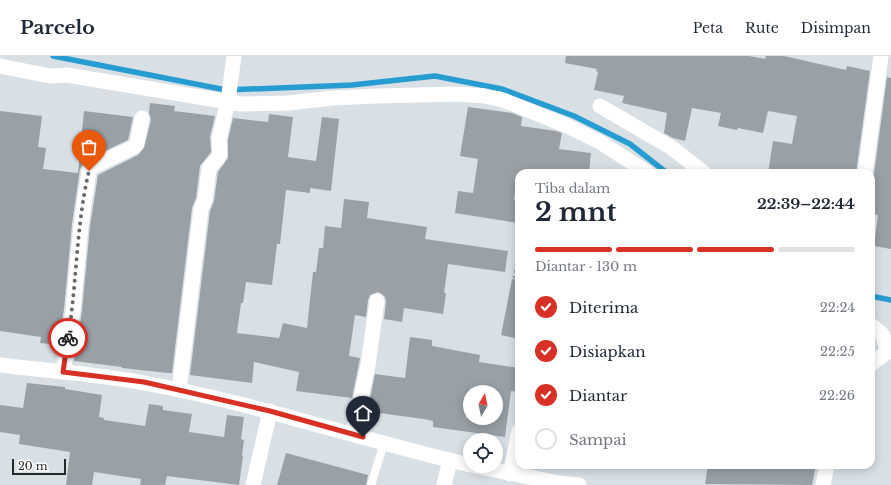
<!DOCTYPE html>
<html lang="id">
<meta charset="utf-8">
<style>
body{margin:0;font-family:"Libre Baskerville",serif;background:#f2f2f3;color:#1f2937;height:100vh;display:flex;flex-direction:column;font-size:15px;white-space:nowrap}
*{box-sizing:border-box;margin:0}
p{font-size:13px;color:#747a83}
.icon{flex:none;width:22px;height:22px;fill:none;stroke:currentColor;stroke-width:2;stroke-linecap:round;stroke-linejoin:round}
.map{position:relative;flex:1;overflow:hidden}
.details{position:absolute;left:515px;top:113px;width:360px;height:300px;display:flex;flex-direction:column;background:#fff;border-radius:12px;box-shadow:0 2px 10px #0003}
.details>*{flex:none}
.needle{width:26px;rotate:9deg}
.controls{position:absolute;left:463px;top:329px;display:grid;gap:8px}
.controls a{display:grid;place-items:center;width:40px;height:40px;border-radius:50%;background:#fff;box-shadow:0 2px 10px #0003;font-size:20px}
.scale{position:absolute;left:12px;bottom:10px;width:54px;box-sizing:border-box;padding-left:4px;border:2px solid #26292a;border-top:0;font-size:11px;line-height:14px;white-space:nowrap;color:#26292a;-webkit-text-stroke:3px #fff;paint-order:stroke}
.pin{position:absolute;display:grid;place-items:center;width:34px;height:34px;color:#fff;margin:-41px -17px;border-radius:50% 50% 50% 0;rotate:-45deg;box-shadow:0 0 4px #0007}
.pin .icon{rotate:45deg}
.courier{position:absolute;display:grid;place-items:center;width:40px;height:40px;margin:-20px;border:3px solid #d93025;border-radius:50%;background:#fff;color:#222;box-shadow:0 1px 5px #0007}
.overview em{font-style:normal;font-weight:800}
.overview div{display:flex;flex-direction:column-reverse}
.overview{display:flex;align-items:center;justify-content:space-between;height:68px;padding:0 20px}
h1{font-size:26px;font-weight:800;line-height:30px}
.bar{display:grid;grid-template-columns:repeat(4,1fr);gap:6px 4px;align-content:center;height:48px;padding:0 20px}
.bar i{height:5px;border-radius:3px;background:#e0e1e3}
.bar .current{background:#d93025}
.bar p{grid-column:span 4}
ol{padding:0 20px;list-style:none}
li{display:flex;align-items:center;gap:12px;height:44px}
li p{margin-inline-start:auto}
li .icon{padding:4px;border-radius:50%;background:#d93025;color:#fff;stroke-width:4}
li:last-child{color:#747a83}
li i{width:22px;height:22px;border:2px solid #e0e1e3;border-radius:50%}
header{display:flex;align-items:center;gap:24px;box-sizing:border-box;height:56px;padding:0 20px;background:#fff;border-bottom:1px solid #e0e1e3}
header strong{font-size:19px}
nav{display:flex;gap:22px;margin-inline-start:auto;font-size:14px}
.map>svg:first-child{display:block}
</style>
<header>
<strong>Parcelo</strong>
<nav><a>Peta</a><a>Rute</a><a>Disimpan</a></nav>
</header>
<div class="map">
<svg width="891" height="429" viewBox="0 0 891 429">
<rect width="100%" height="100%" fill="#d8e0e5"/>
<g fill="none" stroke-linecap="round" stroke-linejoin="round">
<g stroke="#269cd0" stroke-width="5.5">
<path d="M53 0 226 34 352 29 435 20 502 33 574 60 630 88 667 117"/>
<path d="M871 240 891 244"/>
</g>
</g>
<g fill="#99a1a6" fill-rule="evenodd">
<path d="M566 0H749L765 3 766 0H784L846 14 847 10 870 15 856 117H768L773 85 792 88 797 60 768 55 763 77 738 72 737 74 718 70 721 57 692 52 685 85 673 82 664 77 667 57 622 47 624 40 594 34 598 16 596 15 597 13 565 7Z"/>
<path d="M887 21 891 22V193L874 190 878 159 871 158V123L874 118Z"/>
<path d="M150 47 175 50 174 55 215 60 210 81 211 96 200 110 196 142 192 152 172 317H168L122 312V311L74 305 82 255 90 170 98 119 138 99 144 92 151 64 149 57Z"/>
<path d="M468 51 512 57 522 61 521 70 556 75 562 77 559 93 591 97 589 117H518L514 144 519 145 517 167 455 157 458 135 473 137 478 103 460 100Z"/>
<path d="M0 55 42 60 38 91 46 92 43 113 78 117 84 55 133 61 128 84 88 103 85 106 80 113 72 168 64 253 58 289 40 287 41 281 0 275Z"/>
<path d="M269 58 293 61 288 101 316 105 322 61 339 63 331 135 310 132V137L286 134 280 188H277L272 229 246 226 243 247H241L237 277 279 282 283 267 307 272 313 216H316L319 192H323L325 170 341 172 344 143 369 146 367 162 427 171 425 183 508 195 505 216 448 208 444 237H446L443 258 404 252 402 266 384 263 386 246 385 241 382 238 378 236 370 239 368 244 366 261 355 259 349 300 360 302 352 342 296 335 299 316 254 306 252 327 190 319 210 155 214 145 218 116 228 102V84L233 62 268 66Z"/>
<path d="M512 223 519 224V283L501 279Z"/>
<path d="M410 281 432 284V290L480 299 479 306 519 312V336L511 335 505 381 433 371V365L424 363 379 357 378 359 367 358 375 318 405 322ZM470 333 496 336V362H466Z"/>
<path d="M27 327 65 331V333L102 339 99 361 104 362V364L145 370 149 348 163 350V354L192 358 189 376 224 381 227 359 244 361 241 383 244 384 242 400H243L239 429 167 420 165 429H140L141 423 94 416 92 429H66L70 396 19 388 20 379 0 376V349L23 352Z"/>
<path d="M286 397 368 419 366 429H277Z"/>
<path d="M708 409H816L812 429 705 428Z"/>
</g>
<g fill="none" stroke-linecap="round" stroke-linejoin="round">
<g stroke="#9ea4a8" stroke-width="2.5" stroke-dasharray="3 3" stroke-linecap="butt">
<path d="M531 117 538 76"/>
<path d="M519 190 514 221 519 223"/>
</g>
<path stroke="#fff" stroke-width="8" d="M371 429 384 387"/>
<g stroke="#fff" stroke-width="15">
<path d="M0 10 50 20 67 19 241 48 288 47 333 42 377 40 458 38 485 40 503 44 565 69 600 86 648 117"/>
<path d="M600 50 672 92 704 117"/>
<path d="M865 117 881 0"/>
<path d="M871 269 882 278 888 295"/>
<path d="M871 308 891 293"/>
<path d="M0 309C48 315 97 318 144 327 255 347 361 384 470 409"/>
<path d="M63 316 73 254 81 169 89 115 92 111 134 91 137 87 142 62"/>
<path d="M179 334 201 153 205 144 209 112 218 102 220 98 219 83 228 45 234 0"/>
<path d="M353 378 368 309 377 245"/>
<path d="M475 410 559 427 579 429"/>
<path d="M510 418 519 375"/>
<path d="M253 429 270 355"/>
<path d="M444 429 450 404"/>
<path d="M823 429 827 409"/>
</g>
</g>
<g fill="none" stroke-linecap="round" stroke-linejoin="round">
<path stroke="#64696b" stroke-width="4" stroke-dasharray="0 7.2" d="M68 282C77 227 76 169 89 115"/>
<path stroke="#d93025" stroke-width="5" d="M68 282 63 316 144 326 270 355 363 381"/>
</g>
</svg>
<div class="controls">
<a><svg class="needle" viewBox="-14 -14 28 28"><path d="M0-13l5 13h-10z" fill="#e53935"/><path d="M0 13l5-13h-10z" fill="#747a83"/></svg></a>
<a><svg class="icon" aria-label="locate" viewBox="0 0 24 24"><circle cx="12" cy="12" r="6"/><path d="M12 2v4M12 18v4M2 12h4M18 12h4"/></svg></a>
</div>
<div class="scale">20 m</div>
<div class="pin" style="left:89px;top:115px;background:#ea580c"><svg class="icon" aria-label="bag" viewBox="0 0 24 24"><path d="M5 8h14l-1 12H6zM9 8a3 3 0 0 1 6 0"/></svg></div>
<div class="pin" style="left:363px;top:381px;background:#1f2937"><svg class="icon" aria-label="home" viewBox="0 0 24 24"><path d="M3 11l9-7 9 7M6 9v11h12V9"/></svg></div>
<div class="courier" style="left:68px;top:282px"><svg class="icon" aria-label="bike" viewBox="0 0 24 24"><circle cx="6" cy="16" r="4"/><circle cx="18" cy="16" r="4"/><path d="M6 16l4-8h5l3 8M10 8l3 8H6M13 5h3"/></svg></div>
<section class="details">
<div class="overview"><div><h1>2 mnt</h1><p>Tiba dalam</p></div><em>22:39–22:44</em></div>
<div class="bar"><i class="current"></i><i class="current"></i><i class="current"></i><i></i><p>Diantar · 130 m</p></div>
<ol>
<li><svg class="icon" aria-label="check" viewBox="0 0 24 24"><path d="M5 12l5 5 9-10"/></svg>Diterima<p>22:24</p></li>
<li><svg class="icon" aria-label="check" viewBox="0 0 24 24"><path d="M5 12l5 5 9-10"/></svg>Disiapkan<p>22:25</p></li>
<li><svg class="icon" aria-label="check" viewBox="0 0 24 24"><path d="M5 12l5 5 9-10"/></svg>Diantar<p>22:26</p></li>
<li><i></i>Sampai</li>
</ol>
</section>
</div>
